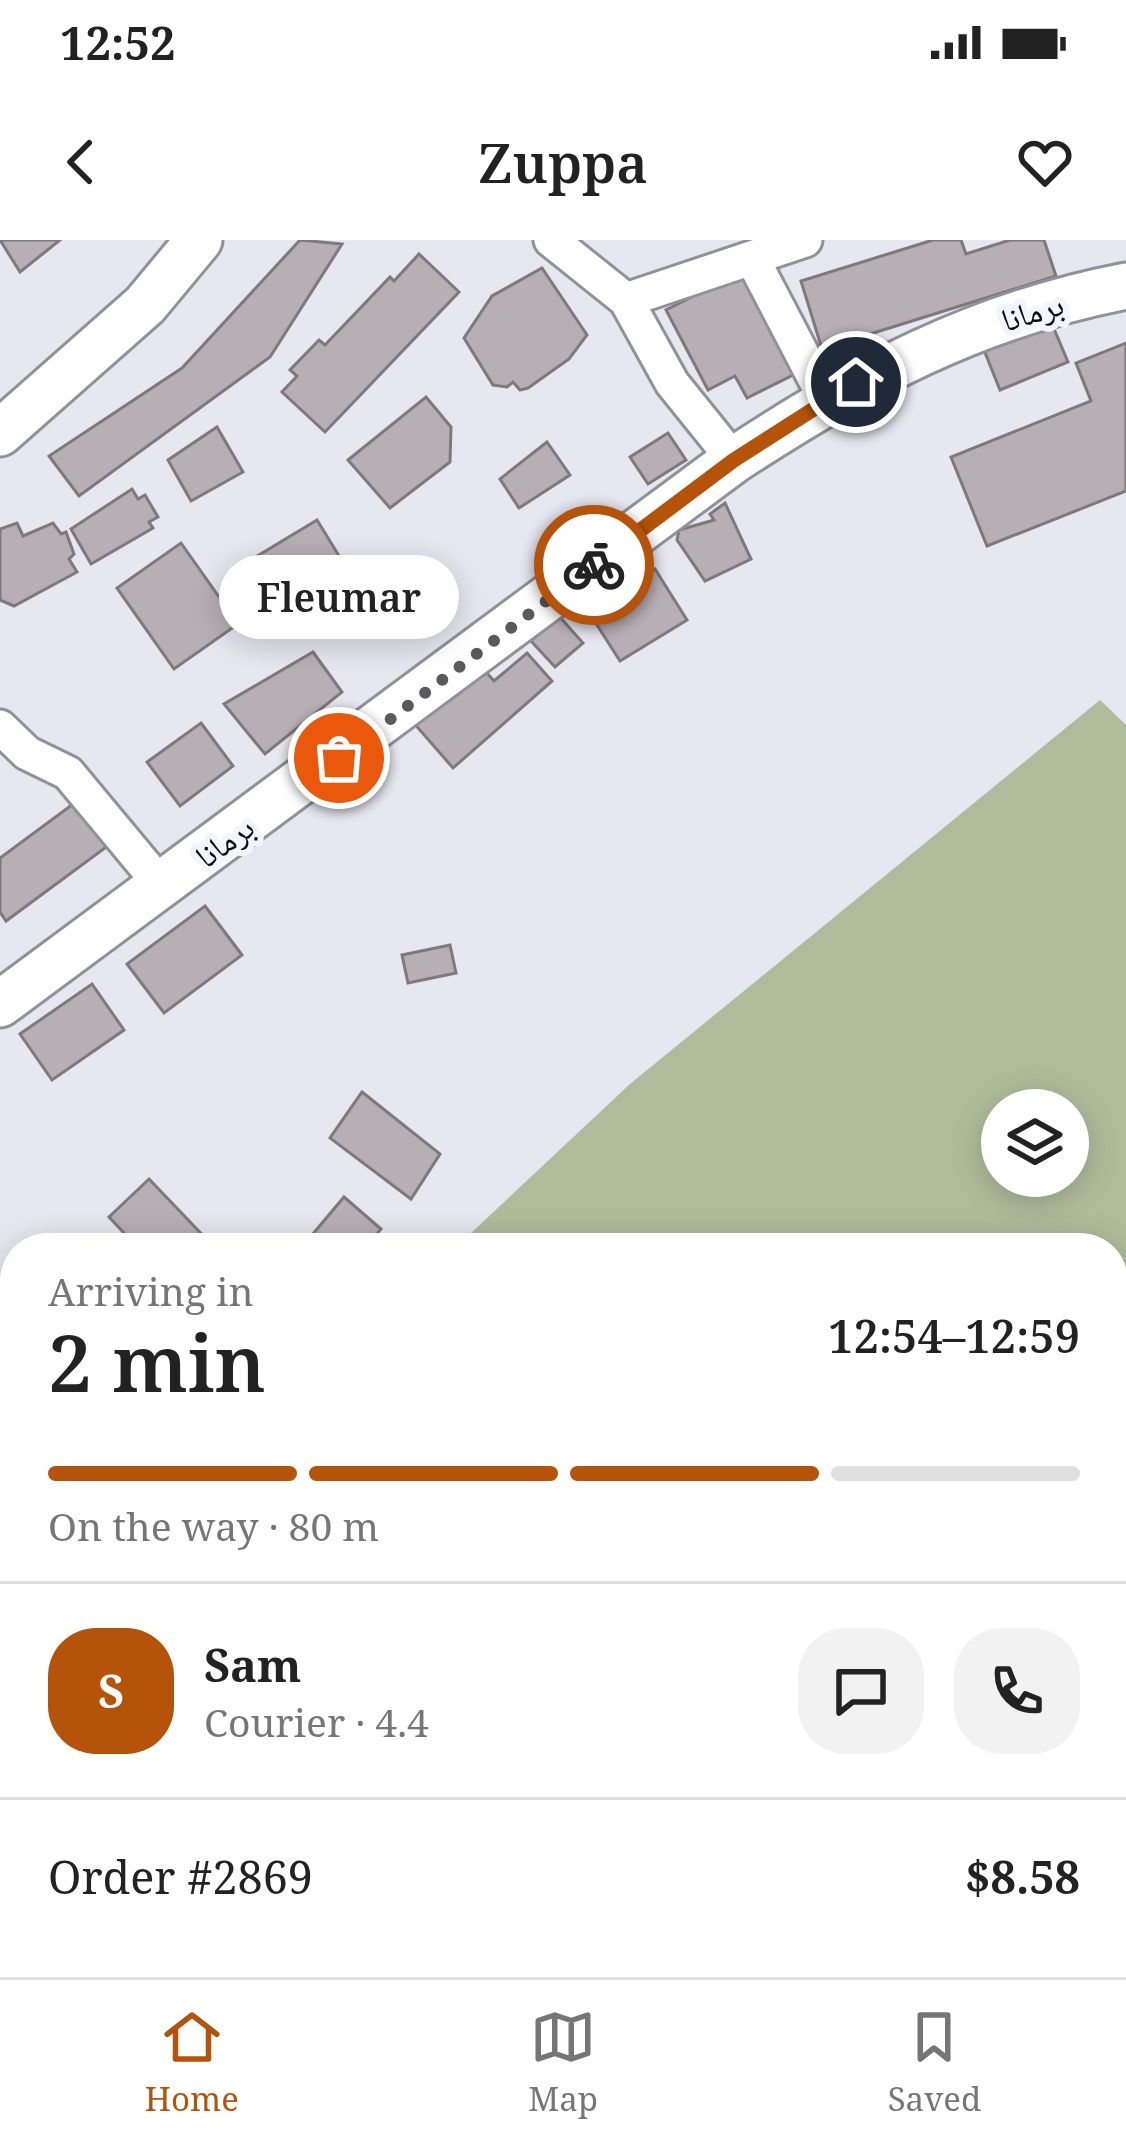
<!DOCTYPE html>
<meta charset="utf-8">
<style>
body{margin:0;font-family:"Noto Serif","Noto Naskh Arabic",serif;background:#f2f2f2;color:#222;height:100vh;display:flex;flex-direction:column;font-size:45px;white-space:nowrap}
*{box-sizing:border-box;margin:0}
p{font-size:39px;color:#767676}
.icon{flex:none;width:66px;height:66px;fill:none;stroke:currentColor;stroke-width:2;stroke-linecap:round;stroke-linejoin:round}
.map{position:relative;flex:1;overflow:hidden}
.panel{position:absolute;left:0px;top:993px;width:1128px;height:744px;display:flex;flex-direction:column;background:#fff;border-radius:48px 48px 0 0;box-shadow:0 6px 30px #0003}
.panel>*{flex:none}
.tools{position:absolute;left:981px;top:849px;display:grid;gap:24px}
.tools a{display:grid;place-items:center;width:108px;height:108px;border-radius:50%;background:#fff;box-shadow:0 6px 30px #0003;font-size:60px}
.pin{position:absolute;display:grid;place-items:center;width:102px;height:102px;color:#fff;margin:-51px;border:6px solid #fff;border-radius:50%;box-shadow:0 3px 12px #0007}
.courier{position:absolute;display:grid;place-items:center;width:120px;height:120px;margin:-60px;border:9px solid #b45309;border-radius:50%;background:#fff;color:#222;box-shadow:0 3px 15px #0007}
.bubble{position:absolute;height:84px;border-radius:42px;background:#fff;box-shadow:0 6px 30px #0003;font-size:39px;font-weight:600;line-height:84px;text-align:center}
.head em{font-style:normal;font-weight:600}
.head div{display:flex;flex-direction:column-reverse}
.head{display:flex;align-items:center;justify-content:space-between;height:204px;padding:0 48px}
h1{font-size:78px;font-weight:600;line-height:90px}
.bar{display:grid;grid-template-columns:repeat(4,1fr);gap:18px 12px;align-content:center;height:144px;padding:0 48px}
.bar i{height:15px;border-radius:9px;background:#e0e0e0}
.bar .current{background:#b45309}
.bar p{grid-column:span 4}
.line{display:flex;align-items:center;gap:30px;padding:0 48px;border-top:3px solid #e0e0e0}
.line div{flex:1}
.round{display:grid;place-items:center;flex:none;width:126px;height:126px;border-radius:48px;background:#f2f2f2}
.status{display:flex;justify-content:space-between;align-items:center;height:84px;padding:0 60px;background:#fff;direction:ltr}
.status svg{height:33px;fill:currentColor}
header{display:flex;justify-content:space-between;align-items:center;height:156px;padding:0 48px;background:#fff;font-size:54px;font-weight:600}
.dock{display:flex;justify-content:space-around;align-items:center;height:168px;border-top:3px solid #e0e0e0;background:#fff;font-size:33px;color:#767676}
.dock a{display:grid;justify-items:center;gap:6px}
.dock .current{color:#b45309}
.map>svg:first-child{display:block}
</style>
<div class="status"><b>12:52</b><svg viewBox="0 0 49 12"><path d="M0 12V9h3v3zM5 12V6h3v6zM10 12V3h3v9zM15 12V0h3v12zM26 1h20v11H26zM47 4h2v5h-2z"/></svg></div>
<header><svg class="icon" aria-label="back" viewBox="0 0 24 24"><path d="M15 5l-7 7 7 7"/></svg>Zuppa<svg class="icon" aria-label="heart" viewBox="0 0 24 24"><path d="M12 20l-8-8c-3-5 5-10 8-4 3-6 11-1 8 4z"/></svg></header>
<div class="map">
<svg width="1126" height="1737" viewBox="0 0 1126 1737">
<rect width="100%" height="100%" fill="#e6e7f0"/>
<path fill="#aebc9b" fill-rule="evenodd" d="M1100 460 1126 485V1737H0V1165L15 1158V1722H1113V1008H455L630 844ZM1002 870H1068V936H1002Z"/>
<g fill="#b8afb4" stroke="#81787d" stroke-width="3">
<path d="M0 0H60L20 32Z"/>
<path d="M300 0 342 4 270 117 79 256 49 216 182 128Z"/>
<path d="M933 0H961L966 14 1010 0H1044L1056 36 822 109 801 41Z"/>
<path d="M419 14 459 52 325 192 282 152 297 136 290 130 319 100 325 105 390 37 394 41Z"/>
<path d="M542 28 587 95 569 119 528 148 520 150 513 142 507 147 493 145 464 98 492 56Z"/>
<path d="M747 29 801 131 747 158 735 136 708 150 666 70Z"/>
<path d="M1049 77 1068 122 1000 150 982 105Z"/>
<path d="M1126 103V251L987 306 951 217 1091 161 1076 123Z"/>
<path d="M426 157 451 187 450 222 390 268 348 220Z"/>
<path d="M217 187 243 232 191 261 168 220Z"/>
<path d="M668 193 686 220 648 244 630 217Z"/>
<path d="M547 202 570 235 519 268 500 239Z"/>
<path d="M132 249 138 259 145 255 158 277 149 282 153 288 91 324 71 289Z"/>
<path d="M725 263 751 319 705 341 677 300 679 290 714 280 710 274Z"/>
<path d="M317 280 344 324 258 377 231 332Z"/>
<path d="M17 283 23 296 53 283 61 294 66 292 74 314 69 319 77 332 14 366 0 360V289Z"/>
<path d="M181 303 238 384 174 429 117 348Z"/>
<path d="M655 329 687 380 620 421 588 371Z"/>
<path d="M559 376 583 403 555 427 531 401Z"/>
<path d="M313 412 342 452 265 514 224 464Z"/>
<path d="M527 413 552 441 453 528 412 481 478 423 494 441Z"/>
<path d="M201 483 233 526 180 566 147 522Z"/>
<path d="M77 561 109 605 6 681 0 672V618Z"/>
<path d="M205 666 242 715 164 773 127 724Z"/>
<path d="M450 705 456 733 408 743 402 715Z"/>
<path d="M92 744 124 790 52 840 20 794Z"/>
<path d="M362 852 440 914 411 959 330 898Z"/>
<path d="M149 939 215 1008H138L109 977Z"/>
<path d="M344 957 381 989 365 1008H301Z"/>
</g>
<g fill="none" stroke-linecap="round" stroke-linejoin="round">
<defs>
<g id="street">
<path d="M551 0 626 60 672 143 734 220"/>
<path d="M753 20 826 160"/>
<path d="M626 60 805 0"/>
<path d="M0 487 27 513 68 533 162 646"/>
</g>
<g id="secondary">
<path d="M0 193 145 65 199 0"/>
<path d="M0 764 734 220C860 137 976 75 1126 46"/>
</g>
</defs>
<use href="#street" stroke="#909199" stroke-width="39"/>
<use href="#secondary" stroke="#909199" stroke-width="51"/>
<use href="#street" stroke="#fff" stroke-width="33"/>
<use href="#secondary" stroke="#fff" stroke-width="45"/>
</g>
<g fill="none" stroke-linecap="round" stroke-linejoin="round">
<path stroke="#59595e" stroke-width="12" stroke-dasharray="0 21.6" d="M339 518 594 325"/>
<path stroke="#b45309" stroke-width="15" d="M594 325 734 220 856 142"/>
</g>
<g text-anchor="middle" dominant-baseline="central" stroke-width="12" stroke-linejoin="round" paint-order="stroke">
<g font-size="33" fill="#0d0d10" stroke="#f3f4fd">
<text transform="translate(1032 71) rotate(-17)">برمانا</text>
<text transform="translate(224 601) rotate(-36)">برمانا</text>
</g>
</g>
</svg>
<div class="tools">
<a><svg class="icon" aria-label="layers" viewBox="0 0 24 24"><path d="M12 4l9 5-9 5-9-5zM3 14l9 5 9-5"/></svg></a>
</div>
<div class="pin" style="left:339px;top:518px;background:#ea580c"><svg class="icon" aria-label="bag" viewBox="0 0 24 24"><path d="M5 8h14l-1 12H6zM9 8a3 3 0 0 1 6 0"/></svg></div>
<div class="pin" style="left:856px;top:142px;background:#1f2937"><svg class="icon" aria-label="home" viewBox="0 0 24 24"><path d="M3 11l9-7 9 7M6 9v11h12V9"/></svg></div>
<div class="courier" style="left:594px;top:325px"><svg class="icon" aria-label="bike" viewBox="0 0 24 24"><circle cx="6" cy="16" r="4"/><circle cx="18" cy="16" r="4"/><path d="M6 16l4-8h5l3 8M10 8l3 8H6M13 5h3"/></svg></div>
<div class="bubble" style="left:219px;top:315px;width:240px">Fleumar</div>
<section class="panel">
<div class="head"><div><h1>2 min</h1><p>Arriving in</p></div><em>12:54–12:59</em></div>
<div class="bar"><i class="current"></i><i class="current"></i><i class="current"></i><i></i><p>On the way · 80 m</p></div>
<div class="line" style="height:216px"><b class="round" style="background:#b45309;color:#fff">S</b><div><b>Sam</b><p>Courier · 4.4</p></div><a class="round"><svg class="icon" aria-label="chat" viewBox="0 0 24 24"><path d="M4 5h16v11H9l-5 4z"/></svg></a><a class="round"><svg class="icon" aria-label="phone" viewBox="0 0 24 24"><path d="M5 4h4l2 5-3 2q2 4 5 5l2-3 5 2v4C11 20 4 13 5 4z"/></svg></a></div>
<div class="line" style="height:156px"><div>Order #2869</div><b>$8.58</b></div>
</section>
</div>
<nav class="dock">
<a class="current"><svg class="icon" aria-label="home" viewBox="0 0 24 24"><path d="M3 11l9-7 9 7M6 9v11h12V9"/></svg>Home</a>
<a><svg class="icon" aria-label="map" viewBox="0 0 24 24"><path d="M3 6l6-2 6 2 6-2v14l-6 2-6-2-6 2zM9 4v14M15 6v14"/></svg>Map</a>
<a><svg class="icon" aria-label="saved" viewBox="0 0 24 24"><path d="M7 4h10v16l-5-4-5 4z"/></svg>Saved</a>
</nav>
